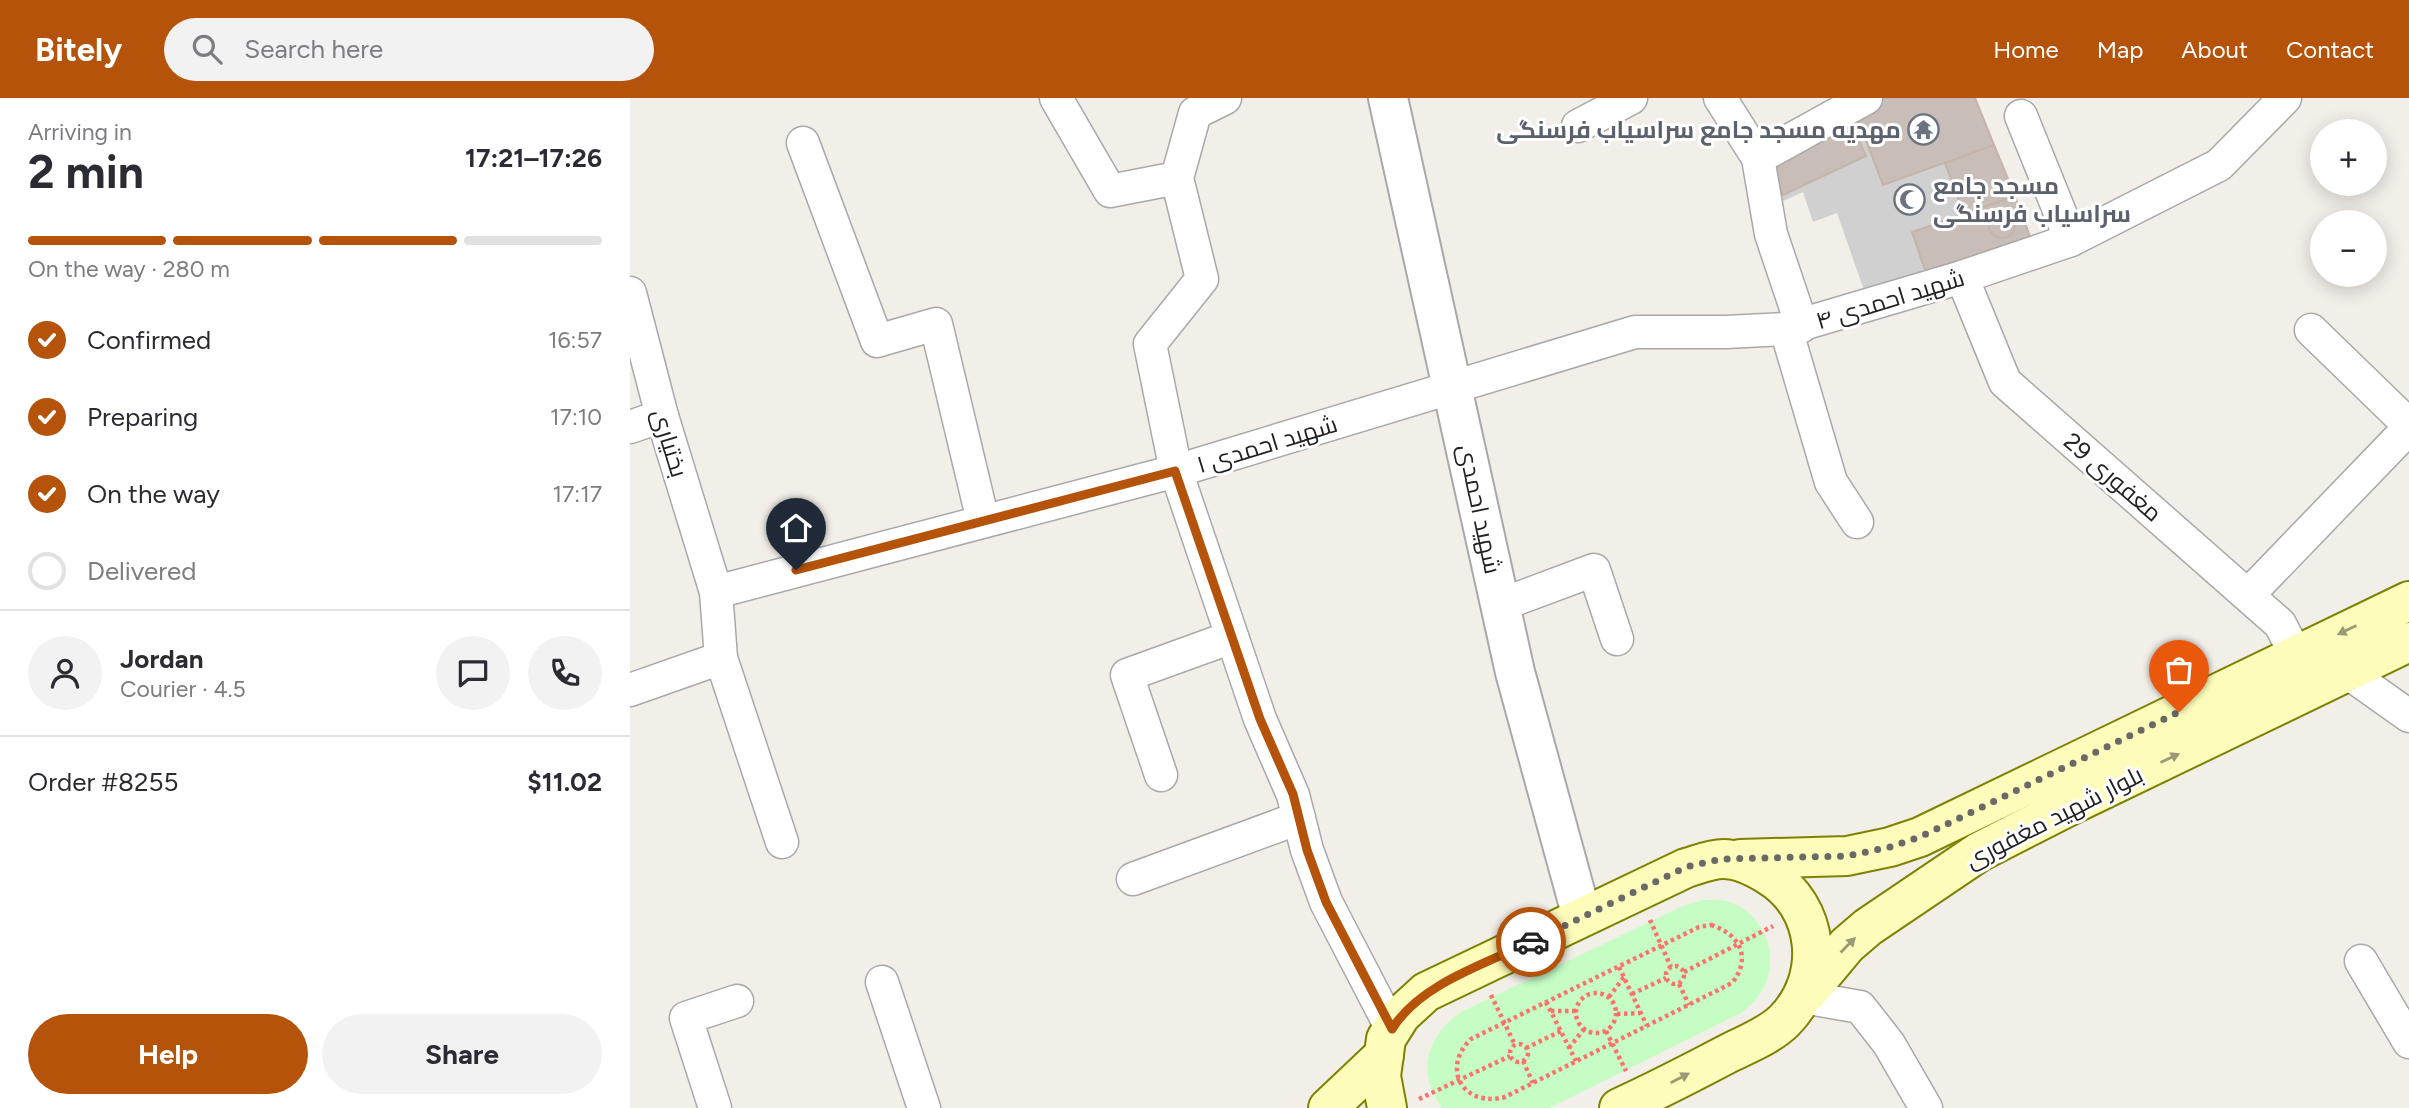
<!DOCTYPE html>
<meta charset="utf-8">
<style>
body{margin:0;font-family:Figtree,Cairo,sans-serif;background:#f2f2f3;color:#2b2b33;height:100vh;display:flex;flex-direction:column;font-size:26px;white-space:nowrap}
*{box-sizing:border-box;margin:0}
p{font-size:23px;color:#7c7c81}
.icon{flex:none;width:38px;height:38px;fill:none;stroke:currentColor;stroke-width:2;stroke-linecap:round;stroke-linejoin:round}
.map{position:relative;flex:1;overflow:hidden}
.details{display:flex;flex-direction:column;background:#fff;width:630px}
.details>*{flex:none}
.controls{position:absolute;left:1680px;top:21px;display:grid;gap:14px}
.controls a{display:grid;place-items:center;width:77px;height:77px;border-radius:50%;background:#fff;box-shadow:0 4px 18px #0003;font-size:35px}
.pin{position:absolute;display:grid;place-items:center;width:60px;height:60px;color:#fff;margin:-72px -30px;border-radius:50% 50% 50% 0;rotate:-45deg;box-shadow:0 0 7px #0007}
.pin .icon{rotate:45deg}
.courier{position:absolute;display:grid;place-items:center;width:70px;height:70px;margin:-35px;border:5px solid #b45309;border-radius:50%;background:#fff;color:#222;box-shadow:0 2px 9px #0007}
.summary em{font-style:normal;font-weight:700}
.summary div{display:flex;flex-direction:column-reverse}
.summary{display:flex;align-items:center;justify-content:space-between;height:119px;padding:0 28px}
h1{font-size:46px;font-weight:700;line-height:52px}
.bar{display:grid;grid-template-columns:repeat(4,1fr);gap:10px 7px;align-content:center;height:84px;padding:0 28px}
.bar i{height:9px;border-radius:5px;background:#e1e1e2}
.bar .current{background:#b45309}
.bar p{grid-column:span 4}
.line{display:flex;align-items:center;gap:18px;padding:0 28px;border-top:2px solid #e1e1e2}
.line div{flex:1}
.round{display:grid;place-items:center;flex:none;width:74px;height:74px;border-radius:37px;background:#f2f2f3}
ol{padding:0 28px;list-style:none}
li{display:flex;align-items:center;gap:21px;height:77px}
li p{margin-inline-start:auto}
li .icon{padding:7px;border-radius:50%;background:#b45309;color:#fff;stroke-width:4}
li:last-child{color:#7c7c81}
li i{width:38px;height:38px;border:4px solid #e1e1e2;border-radius:50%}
.action{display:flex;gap:14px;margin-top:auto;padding:14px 28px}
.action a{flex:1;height:80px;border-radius:42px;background:#b45309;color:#fff;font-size:28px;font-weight:700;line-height:80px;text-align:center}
.action a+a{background:#f2f2f3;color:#2b2b33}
header{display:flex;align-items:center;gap:42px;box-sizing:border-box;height:98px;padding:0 35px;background:#b45309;color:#fff}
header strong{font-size:33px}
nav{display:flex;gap:38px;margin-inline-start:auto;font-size:24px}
.search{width:490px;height:63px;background:#f2f2f3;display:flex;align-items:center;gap:18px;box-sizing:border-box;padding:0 24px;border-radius:38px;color:#7c7c81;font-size:26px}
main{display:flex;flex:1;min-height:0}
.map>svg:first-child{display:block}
</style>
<header>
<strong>Bitely</strong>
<div class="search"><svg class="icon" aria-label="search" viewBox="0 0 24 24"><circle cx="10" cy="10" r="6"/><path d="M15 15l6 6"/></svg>Search here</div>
<nav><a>Home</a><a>Map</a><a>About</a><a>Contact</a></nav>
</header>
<main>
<section class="details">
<div class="summary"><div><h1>2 min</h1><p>Arriving in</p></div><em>17:21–17:26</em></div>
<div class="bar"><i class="current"></i><i class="current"></i><i class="current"></i><i></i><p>On the way · 280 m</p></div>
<ol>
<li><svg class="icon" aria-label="check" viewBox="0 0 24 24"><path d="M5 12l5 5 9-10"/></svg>Confirmed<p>16:57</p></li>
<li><svg class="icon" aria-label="check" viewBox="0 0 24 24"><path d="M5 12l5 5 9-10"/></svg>Preparing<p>17:10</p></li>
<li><svg class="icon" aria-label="check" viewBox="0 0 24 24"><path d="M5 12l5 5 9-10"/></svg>On the way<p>17:17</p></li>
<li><i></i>Delivered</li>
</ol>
<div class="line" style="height:126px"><a class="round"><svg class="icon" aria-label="person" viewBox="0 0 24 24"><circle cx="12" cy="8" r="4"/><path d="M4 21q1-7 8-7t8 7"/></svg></a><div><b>Jordan</b><p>Courier · 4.5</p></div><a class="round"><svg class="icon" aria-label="chat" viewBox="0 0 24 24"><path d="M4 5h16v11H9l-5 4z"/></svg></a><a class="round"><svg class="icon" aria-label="phone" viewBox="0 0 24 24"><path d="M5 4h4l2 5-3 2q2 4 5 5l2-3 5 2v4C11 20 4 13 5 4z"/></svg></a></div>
<div class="line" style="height:91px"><div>Order #8255</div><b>$11.02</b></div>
<div class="action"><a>Help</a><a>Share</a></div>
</section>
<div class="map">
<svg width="1779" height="1010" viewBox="0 0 1779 1010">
<rect width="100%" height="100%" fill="#f2eee8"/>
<path fill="#d0d0d0" d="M1251 0H1345L1401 141 1235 195 1207 115 1183 124 1173 94 1142 108 1134 63Z"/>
<path fill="#c5fdc5" d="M1074 802C1081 802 1089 801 1096 803 1138 815 1154 866 1127 900 1123 906 1116 910 1111 915L919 1010H812C786 974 796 939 831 914L1055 807Z"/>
<g fill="#c8beb7" stroke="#c5b4a9" stroke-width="2">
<path d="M1251 0H1345L1364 47 1253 87 1225 14Z"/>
<path d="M1221 25 1236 58 1153 97 1138 64Z"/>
<path d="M1364 47 1385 98 1334 116 1315 65Z"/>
<path d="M1385 98 1401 141 1296 175 1282 134Z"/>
<circle cx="1372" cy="127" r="13"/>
</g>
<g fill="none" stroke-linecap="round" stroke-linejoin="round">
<defs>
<g id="minor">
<path d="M426 0 480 93 547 80"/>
<path d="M595 0 565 15 547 80 572 181 520 246 546 373 630 621 663 697 677 752 696 804 762 931"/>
<path d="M1090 0 1128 60 1141 136 1172 228"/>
<path d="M1391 18 1441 142"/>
<path d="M948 28 1001 0"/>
<path d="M173 45 247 243 306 226 353 423"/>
<path d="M1128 60 1236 0"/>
<path d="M1332 179 1375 284 1650 526 1666 557"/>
<path d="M0 195 32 318 86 494 91 560 0 592"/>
<path d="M1156 231 1201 384 1227 424"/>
<path d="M1681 232 1779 327"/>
<path d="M0 329 32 318"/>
<path d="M86 494 546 373 1005 234H1096L1156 231 1332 179 1441 142 1589 67 1655 0"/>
<path d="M1618 497 1779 330"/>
<path d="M870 507 964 472 987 541"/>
<path d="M91 560 152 744"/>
<path d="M1717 574 1779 618"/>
<path d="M531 677 497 577 602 539"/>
<path d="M503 781 669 720"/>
<path d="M1731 863 1779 944"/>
<path d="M252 884 294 1010"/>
<path d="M1173 899 1230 909 1259 946 1296 1010"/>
<path d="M85 1010 56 920 107 903"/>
</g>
<path id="tertiary" d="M758 0 885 574 952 819"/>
<g id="secondary">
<path d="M1110 761 1217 758 1260 749 1290 739 1779 503"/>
<path d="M1177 895 1217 847 1238 829 1349 754 1441 707 1779 544"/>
<path d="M698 1010 754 957"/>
<path d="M757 1010 751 978 756 941 771 917 796 894 1056 770C1067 767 1081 761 1093 761 1108 761 1125 769 1138 777 1190 808 1197 880 1154 923 1140 937 1117 946 1099 955 1063 974 1026 993 989 1010"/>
</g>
</defs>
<use href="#minor" stroke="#a9a9a9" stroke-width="35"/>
<use href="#tertiary" stroke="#a9a9a9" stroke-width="42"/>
<use href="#secondary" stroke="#7d8200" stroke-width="42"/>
<g stroke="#ff716d" stroke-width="4.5" stroke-dasharray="3.5 3.5" stroke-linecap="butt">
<path d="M1020 822 1041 869"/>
<path d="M1081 827C1110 836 1122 860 1102 885L875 999C834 1010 810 971 841 941L1069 829Z"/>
<circle cx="1045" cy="877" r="9"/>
<path d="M989 869 1017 928"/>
<path d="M1054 874 1143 828"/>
<path d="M1049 886 1059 907"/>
<circle cx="966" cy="915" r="20"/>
<path d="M1002 896 1036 880"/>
<path d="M861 897 885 947"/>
<path d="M979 899 994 879"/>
<path d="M916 904 946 963"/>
<path d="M921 913H946"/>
<path d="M987 916 1010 915"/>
<path d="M976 933 996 973"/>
<circle cx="889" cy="955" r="9"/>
<path d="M896 950 931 933"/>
<path d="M939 950 954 931"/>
<path d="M893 963 903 985"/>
<path d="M789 1001 880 958"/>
</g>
<use href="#minor" stroke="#fff" stroke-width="32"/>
<use href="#tertiary" stroke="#fff" stroke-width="38"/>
<use href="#secondary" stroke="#fdfcbb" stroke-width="38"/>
</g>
<defs><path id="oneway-solid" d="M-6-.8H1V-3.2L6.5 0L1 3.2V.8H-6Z" transform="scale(1.75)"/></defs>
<g fill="#9a9a76">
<use href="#oneway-solid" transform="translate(1717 532) rotate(154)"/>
<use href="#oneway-solid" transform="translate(1540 660) rotate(-25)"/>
<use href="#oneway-solid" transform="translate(1218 847) rotate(-45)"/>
<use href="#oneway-solid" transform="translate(1050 980) rotate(-27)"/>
</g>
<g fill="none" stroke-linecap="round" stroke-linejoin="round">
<path stroke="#6b6967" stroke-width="7" stroke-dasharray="0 12.6" d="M901 844 1056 769 1092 761 1217 758 1260 749 1290 739 1549 614"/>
<path stroke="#b45309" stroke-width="9" d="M166 472 545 373 630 621 663 696 677 752 696 804 762 931C790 886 855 866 901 844"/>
</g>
<defs>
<symbol id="temple-ring" viewBox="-11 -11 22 22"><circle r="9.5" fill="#fff" stroke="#6b7280" stroke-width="1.5"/><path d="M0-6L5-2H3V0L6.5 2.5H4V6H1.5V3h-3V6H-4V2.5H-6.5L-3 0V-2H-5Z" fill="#6b7280"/></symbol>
<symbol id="mosque-ring" viewBox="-11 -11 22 22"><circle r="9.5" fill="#fff" stroke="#6b7280" stroke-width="1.5"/><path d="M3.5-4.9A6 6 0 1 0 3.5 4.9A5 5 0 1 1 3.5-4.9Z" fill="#6b7280"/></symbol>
</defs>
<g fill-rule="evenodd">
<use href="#temple-ring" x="1276" y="14" width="35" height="35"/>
<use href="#mosque-ring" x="1262" y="84" width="35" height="35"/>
</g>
<g text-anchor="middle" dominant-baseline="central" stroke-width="6" stroke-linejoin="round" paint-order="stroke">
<g font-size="24" font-weight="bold" fill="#5b616d" stroke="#fff" text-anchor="end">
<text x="1271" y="31">مهدیه مسجد جامع سراسیاب فرسنگی</text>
<text x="1303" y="87" text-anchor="start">مسجد جامع<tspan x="1303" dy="28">سراسیاب فرسنگی</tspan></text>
</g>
<g font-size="24" fill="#222" stroke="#fff">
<text transform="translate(1260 201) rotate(-17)">شهید احمدی ۴</text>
<text transform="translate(40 345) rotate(73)">بختیاری</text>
<text transform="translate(637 346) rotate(-17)">شهید احمدی ۱</text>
<text transform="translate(1483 379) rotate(41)">مغفوری 29</text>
<text transform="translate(850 411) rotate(78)">شهید احمدی</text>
<text transform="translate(1424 719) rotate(-27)">بلوار شهید مغفوری</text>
</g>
</g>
</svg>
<div class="controls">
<a>+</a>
<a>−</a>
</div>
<div class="pin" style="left:1549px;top:614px;background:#ea580c"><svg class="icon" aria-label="bag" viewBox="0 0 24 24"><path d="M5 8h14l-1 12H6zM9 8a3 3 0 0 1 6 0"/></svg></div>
<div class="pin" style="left:166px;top:472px;background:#1f2937"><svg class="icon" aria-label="home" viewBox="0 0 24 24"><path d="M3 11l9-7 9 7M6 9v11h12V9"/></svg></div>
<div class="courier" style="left:901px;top:844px"><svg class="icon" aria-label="car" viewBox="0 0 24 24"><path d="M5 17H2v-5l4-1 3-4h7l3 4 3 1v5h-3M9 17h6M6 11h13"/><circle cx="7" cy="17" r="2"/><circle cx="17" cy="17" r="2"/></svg></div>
</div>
</main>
